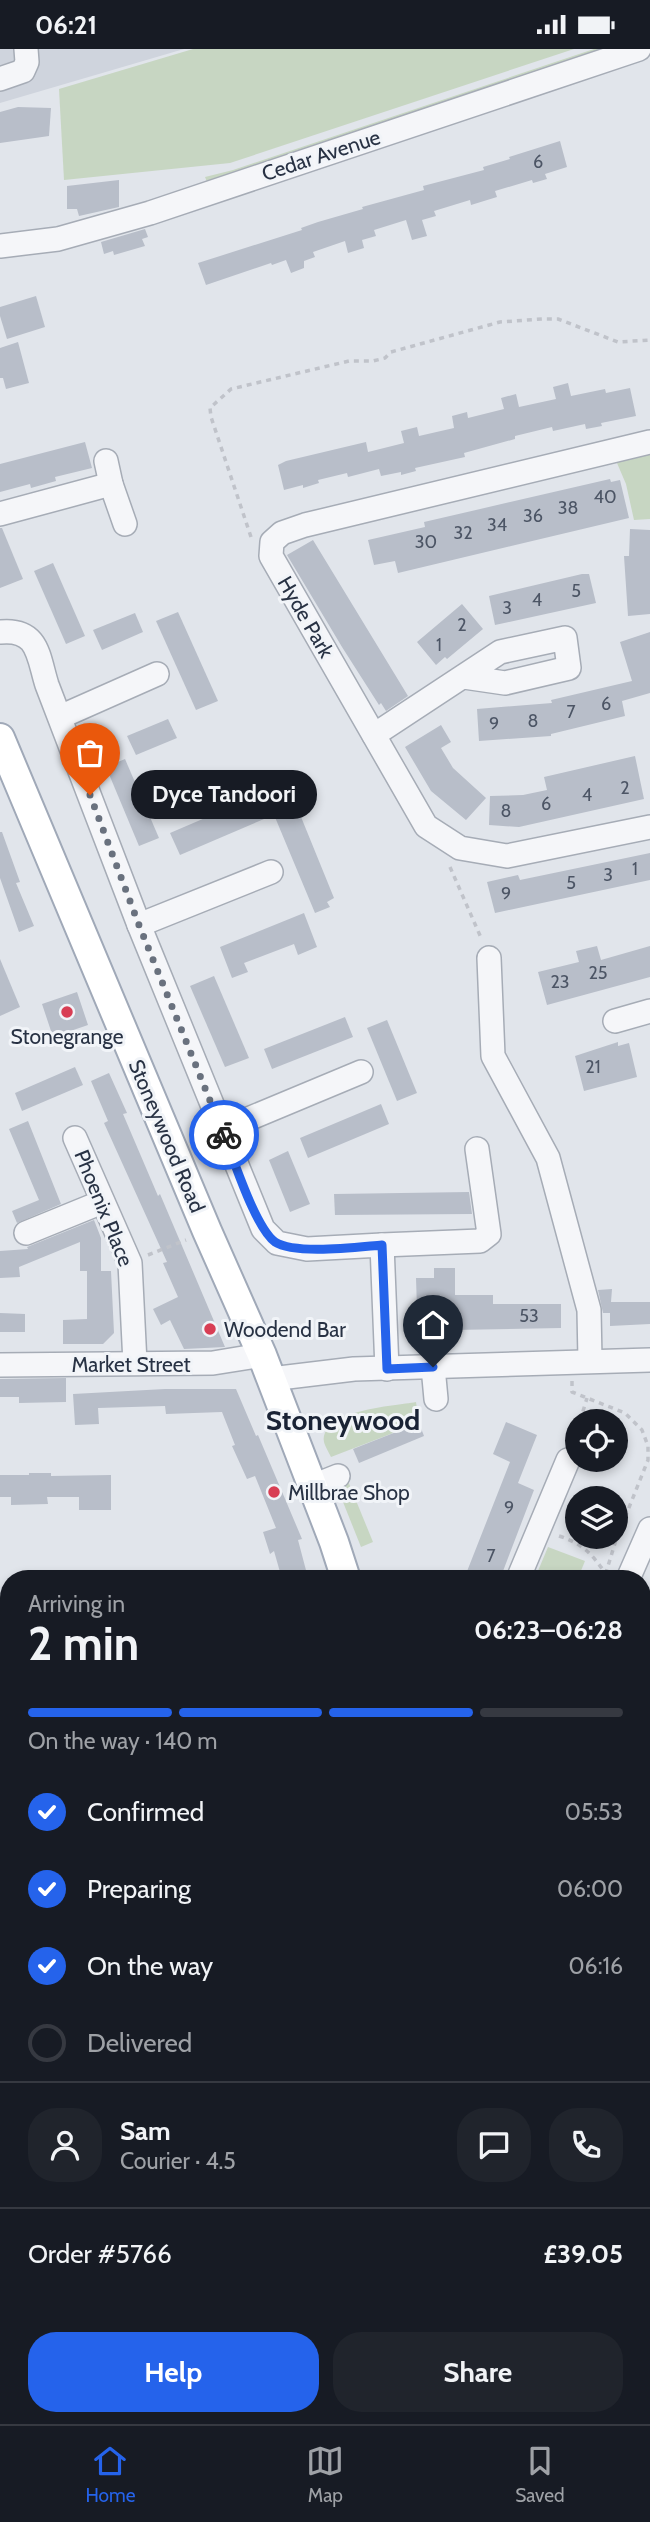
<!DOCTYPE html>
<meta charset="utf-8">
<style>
body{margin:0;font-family:Cabin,sans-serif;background:#20242c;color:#f1f3f6;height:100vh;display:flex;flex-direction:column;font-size:26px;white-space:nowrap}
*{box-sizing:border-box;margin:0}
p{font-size:23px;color:#9ea1a6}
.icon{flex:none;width:38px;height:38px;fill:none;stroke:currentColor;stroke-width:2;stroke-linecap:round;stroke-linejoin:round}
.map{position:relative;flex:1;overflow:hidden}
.panel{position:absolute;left:0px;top:1521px;width:651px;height:856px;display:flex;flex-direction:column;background:#171b24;border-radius:28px 28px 0 0;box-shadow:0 4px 10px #0003}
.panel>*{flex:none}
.tools{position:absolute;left:565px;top:1360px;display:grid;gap:14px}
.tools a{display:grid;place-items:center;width:63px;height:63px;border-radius:50%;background:#171b24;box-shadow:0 4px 10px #0003;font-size:35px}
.pin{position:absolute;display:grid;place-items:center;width:60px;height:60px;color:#fff;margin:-72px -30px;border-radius:50% 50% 50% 0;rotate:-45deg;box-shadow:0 0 7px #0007}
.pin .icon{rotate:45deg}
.courier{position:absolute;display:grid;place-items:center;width:70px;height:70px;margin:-35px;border:5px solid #2563eb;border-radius:50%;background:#fff;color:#222;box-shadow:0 2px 9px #0007}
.bubble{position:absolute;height:49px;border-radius:24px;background:#171b24;box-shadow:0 4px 10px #0003;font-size:23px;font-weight:800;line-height:49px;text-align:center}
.overview em{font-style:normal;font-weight:800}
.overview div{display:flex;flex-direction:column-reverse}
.overview{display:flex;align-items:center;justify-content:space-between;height:119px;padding:0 28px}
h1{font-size:46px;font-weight:800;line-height:52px}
.bar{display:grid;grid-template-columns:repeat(4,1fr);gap:10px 7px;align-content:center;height:84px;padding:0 28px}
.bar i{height:9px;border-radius:5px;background:#363941}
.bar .selected{background:#2563eb}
.bar p{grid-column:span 4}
.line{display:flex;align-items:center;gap:18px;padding:0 28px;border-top:2px solid #363941}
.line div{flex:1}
.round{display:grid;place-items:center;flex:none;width:74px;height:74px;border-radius:28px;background:#20242c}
ol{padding:0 28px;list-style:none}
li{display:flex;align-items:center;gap:21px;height:77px}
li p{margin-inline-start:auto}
li .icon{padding:7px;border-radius:50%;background:#2563eb;color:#fff;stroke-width:4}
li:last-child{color:#9ea1a6}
li i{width:38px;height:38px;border:4px solid #363941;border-radius:50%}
.button{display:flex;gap:14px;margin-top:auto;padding:14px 28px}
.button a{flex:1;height:80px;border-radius:28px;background:#2563eb;color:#fff;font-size:28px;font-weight:800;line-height:80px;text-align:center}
.button a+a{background:#20242c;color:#f1f3f6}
.status{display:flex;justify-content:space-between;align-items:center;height:49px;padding:0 35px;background:#171b24;direction:ltr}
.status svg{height:19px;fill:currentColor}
.tab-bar{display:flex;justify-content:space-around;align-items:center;height:98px;border-top:2px solid #363941;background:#171b24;font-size:19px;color:#9ea1a6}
.tab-bar a{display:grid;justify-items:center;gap:4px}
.tab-bar .selected{color:#2563eb}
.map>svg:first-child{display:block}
</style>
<div class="status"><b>06:21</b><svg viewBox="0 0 49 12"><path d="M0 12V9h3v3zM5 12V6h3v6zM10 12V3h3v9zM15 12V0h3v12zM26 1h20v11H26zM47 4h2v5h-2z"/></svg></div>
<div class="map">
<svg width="650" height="2375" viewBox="0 0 650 2375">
<rect width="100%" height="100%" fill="#e1e5eb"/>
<g fill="#cfd4dd">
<path d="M0 0H184L0 54Z"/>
<path d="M9 1638V1821L0 1820V1639Z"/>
</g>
<g fill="#c7d6c2">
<path d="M193 0H574L230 114 64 131 59 40Z"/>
<path d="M594 0H631L210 140 205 128 233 121Z"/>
<path d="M650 402V470L634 471 626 435 617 414Z"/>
<path d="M416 1353 419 1374 331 1408C329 1404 325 1397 324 1393 320 1361 394 1357 416 1353Z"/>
<path d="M348 1432 373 1493 361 1498 339 1443 341 1435Z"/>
<path d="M548 1498 585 1512 578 1529H535Z"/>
<path d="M650 1774V1822L642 1823V1775Z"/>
<path d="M650 2154V2195L644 2192C640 2179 640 2163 650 2154Z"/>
<path d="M9 2166V2339L0 2342V2167Z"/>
<path d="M642 2254 650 2285V2375H611L613 2368H642Z"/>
</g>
<g fill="#b8bec9">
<path d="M18 58 51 59 49 87 0 94V63Z"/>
<path d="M560 92 567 118 545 125 547 130 533 134 532 131 495 142 497 148 471 156 470 151 434 162 436 167 422 171 427 187 412 191 406 171 374 181 376 187 362 191 364 199 348 204 345 192 313 203 315 208 304 212V219L291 224 286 211 272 216 271 214 206 236 198 214 302 181 301 179 318 173 363 160 362 158 424 141 423 137 484 121 483 118 510 110 509 108Z"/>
<path d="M119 131V158L79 167 77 160H67V137Z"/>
<path d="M145 180 148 188 142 190 145 197 114 206 113 202 104 205 101 193Z"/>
<path d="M36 247 45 278 7 290 0 267V258Z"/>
<path d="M18 293 29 334 6 340 3 329H0V299Z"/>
<path d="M568 334 571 347 605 340 606 344 630 339 636 367 601 374 602 377 586 380 585 375 553 382 552 378 515 387V390L464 404 465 408 415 419 416 422 401 426V423L381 427 379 420 348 428 347 424 318 431 319 434 303 439V436L284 441 278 416 286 412 366 393 368 403 404 394 401 382 417 378 419 387 454 379 452 367 467 363 468 369 504 360 501 349 516 345 519 358 556 350 553 338Z"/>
<path d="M85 393 92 419 55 428 56 432 31 439 30 435 0 443V415Z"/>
<path d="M610 430 611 433 620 431 629 469 398 524 395 512 374 516 368 491 425 478 424 473Z"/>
<path d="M0 479H2L23 530 0 539Z"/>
<path d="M630 480 650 481V565L628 567 624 507H629Z"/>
<path d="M313 491 408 647 386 662 381 654 379 656 342 598 287 506Z"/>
<path d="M53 514 85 587 66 595 34 522Z"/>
<path d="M582 525H589L596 554 495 576 489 547Z"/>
<path d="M462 555 483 580 447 610 445 608 436 616 417 593Z"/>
<path d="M178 563 218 652 196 661 156 572Z"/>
<path d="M135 564 143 583 102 601 93 581Z"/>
<path d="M650 583V644L622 652 625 667 551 685V687L479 692 477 660 552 654 551 651 632 632 620 593Z"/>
<path d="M168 670 177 689 136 706 127 687Z"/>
<path d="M441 676 451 693 441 699 453 719 486 749 466 771 431 742 405 698Z"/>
<path d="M635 707 644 750 519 778 489 776 490 747 523 746 547 741 544 728Z"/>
<path d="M125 710 159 789 139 797 106 718Z"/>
<path d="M254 748 264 770 180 806 170 784Z"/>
<path d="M289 754 291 760 297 758 334 849 327 853 330 858 315 864 272 761Z"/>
<path d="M0 783H2L20 833 16 834 34 877 19 883 0 829Z"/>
<path d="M650 804V831L495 864 487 833 518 826 520 831Z"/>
<path d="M304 864 317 898 298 906 294 895 244 914 248 923 232 929 220 898Z"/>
<path d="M597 897 601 911 650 897V928L547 956 538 923 579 913 576 902Z"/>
<path d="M0 910 20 958 0 967Z"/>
<path d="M214 927 249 1009 225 1018 190 937Z"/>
<path d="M77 943 88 976 53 988 42 955Z"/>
<path d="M345 968 353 988 272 1020 264 1000Z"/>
<path d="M387 971 417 1044 397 1052 367 979Z"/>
<path d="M618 993V997L629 994 637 1028 584 1042 575 1007Z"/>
<path d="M75 1018 83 1036 22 1062 15 1044Z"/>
<path d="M109 1024 127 1064 123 1065 158 1147 160 1145 225 1298 184 1300 170 1271 161 1276 153 1260 178 1248 163 1214 167 1213 104 1074 108 1072 91 1032Z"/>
<path d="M381 1055 389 1075 308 1109 300 1089Z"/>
<path d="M28 1072 61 1155 17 1174 12 1162 39 1151 9 1080Z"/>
<path d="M288 1102 310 1155 290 1163 269 1111Z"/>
<path d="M469 1143 472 1165 335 1166 334 1145Z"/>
<path d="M94 1171 101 1189V1222H111L114 1284 103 1295H63V1271L87 1270V1222H80V1193L19 1218 20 1228 0 1229V1202L28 1200 27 1198Z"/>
<path d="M434 1219H455V1246H493V1255H561V1279L453 1281V1260H417L416 1229H434Z"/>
<path d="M612 1240 611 1253H650V1275L610 1277V1264H603L598 1241Z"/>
<path d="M0 1264 25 1265V1283H0Z"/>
<path d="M66 1329V1353L19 1354V1348H0V1330Z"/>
<path d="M165 1340H236L256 1387 258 1386 302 1490 298 1491 307 1525 282 1530 274 1502 270 1505 263 1483 276 1479 255 1427 247 1430 232 1397 235 1396 222 1363 166 1365 165 1357 98 1359 99 1375 75 1376 73 1345Z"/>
<path d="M506 1373 537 1386 518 1434 534 1441 500 1530H464L510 1413 493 1405Z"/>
<path d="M419 1374 424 1387 359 1414 353 1400Z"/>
<path d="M29 1424H51V1427L111 1426V1461H79V1448H47L48 1455 11 1456V1448H0V1426H29Z"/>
</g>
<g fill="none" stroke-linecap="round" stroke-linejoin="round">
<defs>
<g id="minor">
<path d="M0 30 23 22 27 13 26 0"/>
<path d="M0 197 58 190 150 164 639 0"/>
<path d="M650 393 305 476 282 484 272 493 271 507 426 777 460 799 507 807 650 778"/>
<path d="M106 412 111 435 125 475"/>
<path d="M0 465 111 435"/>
<path d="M0 583C39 579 38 608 47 636L139 876 263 1180 277 1194 307 1200 382 1196 387 1320"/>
<path d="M60 668 157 625"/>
<path d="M374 686 500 603 565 589 569 619 505 634 464 628"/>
<path d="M139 876 271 823"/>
<path d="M489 909 493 1007 548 1109 589 1261 590 1311"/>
<path d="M615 972 650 962"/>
<path d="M222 1081 361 1023"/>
<path d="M75 1089 130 1214 135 1314"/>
<path d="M26 1184 102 1153"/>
<path d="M382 1196 480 1192 489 1185 477 1100"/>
<path d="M0 1316 213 1314 262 1306"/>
<path d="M433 1318 436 1350"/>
<path d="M271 1330 354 1320 650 1311"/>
<path d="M313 1437 338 1427"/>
<path d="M518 1530 568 1411"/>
<path d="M628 1530 650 1480"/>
<path d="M0 1628 9 1627"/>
<path d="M642 1756 650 1755"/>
<path d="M642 1851 650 1860"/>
<path d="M0 1906 9 1913"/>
<path d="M642 2145 650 2140"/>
<path d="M642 2205 645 2206 650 2222"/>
<path d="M33 2368 35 2375"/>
<path d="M129 2368 131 2375"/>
<path d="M405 2375V2368"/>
<path d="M592 2375 594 2368"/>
</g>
<g id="major">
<path d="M0 689 207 1182 262 1306 334 1493 346 1530"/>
<path d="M318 2375 319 2368"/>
</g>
</defs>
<use href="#minor" stroke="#a6acb6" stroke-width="26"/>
<use href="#major" stroke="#a0a9b8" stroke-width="32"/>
<g stroke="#c0c3ca" stroke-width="3.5" stroke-dasharray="5 5" stroke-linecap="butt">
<path d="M251 488 211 368 210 359 231 340 349 312H373L385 309 391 303 500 273 542 270H558L618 293 650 291"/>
<path d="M450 818 482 891"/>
<path d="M148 1206 186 1191"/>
<path d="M572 1332V1343L625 1364 642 1381 648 1397V1411L616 1491 604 1530"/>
<path d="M580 1372 587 1349"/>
<path d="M574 1393 578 1382"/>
<path d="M559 1487C583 1495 591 1504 606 1525"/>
</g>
<use href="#minor" stroke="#f5f6f9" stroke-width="23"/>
<use href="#major" stroke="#fff" stroke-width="28"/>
</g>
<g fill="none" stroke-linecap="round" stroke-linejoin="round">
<path stroke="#69717e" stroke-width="7" stroke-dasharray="0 12.6" d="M90 746 139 876 224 1086"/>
<path stroke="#2563eb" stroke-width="9" d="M224 1086C234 1111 255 1178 275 1193 295 1206 357 1198 382 1196L387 1320 433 1318"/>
</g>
<g fill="#d83e54" stroke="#f1f4f8" stroke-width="2.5">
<circle cx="67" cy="963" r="7"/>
<circle cx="210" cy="1280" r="7"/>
<circle cx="274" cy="1443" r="7"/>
</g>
<g text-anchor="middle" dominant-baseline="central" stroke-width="6" stroke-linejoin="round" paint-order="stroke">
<g font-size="18" fill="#4c5565">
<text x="538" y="113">6</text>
<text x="605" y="448">40</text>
<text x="568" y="459">38</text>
<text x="533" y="467">36</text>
<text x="497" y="476">34</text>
<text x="463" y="484">32</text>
<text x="426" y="493">30</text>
<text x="576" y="542">5</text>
<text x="537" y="551">4</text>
<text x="507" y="559">3</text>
<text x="462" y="576">2</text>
<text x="439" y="596">1</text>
<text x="606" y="655">6</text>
<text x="571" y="663">7</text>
<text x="533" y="672">8</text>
<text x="494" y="675">9</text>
<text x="625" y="739">2</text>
<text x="587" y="746">4</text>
<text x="546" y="755">6</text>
<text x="506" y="762">8</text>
<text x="635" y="820">1</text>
<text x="608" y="826">3</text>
<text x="571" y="834">5</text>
<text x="506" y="845">9</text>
<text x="598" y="924">25</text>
<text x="560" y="933">23</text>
<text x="593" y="1018">21</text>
<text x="529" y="1267">53</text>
<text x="509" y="1459">9</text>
<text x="491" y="1507">7</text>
</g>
<g font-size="21" fill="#283244" stroke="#f1f4f8">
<text transform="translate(321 106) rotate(-18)">Cedar Avenue</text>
<text transform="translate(306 568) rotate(60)">Hyde Park</text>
<text transform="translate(167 1087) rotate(67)">Stoneywood Road</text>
<text transform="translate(104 1159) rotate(68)">Phoenix Place</text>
<text x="131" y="1315">Market Street</text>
</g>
<g font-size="21" fill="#283244" stroke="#f1f4f8" text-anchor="start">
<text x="67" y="987" text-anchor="middle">Stonegrange</text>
<text x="224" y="1280">Woodend Bar</text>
<text x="288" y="1443">Millbrae Shop</text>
</g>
<g font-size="28" font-weight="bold" fill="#1a2335" stroke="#f1f4f8">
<text x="343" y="1371">Stoneywood</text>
</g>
</g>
</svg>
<div class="tools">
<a><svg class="icon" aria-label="locate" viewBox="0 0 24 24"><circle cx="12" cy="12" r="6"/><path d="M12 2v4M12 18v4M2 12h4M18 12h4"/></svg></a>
<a><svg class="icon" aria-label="layers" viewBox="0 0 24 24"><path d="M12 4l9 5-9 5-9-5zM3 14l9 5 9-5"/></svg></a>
</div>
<div class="pin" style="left:90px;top:746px;background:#ea580c"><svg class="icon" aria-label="bag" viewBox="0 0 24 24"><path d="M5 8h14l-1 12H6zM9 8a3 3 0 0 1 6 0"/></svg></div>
<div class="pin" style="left:433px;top:1318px;background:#1f2937"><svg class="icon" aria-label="home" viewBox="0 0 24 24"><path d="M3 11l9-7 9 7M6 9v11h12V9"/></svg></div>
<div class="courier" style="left:224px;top:1086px"><svg class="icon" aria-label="bike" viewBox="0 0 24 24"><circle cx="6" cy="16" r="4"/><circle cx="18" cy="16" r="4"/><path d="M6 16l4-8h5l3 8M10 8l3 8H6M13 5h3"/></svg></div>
<div class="bubble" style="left:131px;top:721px;width:186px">Dyce Tandoori</div>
<section class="panel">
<div class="overview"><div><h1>2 min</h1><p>Arriving in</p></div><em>06:23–06:28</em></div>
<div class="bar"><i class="selected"></i><i class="selected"></i><i class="selected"></i><i></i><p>On the way · 140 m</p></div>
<ol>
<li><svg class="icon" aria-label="check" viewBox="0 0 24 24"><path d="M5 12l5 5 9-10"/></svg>Confirmed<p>05:53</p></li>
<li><svg class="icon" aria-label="check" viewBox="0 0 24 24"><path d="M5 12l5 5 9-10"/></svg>Preparing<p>06:00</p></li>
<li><svg class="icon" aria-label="check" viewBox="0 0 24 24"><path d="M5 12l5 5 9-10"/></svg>On the way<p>06:16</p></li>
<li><i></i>Delivered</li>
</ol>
<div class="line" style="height:126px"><a class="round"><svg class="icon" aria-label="person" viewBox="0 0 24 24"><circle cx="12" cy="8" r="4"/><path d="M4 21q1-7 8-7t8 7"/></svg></a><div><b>Sam</b><p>Courier · 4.5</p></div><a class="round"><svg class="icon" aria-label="chat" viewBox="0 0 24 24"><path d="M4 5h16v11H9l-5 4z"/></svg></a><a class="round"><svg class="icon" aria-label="phone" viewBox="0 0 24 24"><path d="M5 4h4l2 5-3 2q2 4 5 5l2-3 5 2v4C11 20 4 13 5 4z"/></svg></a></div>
<div class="line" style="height:91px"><div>Order #5766</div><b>£39.05</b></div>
<div class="button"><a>Help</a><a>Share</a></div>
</section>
</div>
<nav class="tab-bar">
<a class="selected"><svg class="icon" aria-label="home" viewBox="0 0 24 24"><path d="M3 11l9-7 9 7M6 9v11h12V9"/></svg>Home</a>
<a><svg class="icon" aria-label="map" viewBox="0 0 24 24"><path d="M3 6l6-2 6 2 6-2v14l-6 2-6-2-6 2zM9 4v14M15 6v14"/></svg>Map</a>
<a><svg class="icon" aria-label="saved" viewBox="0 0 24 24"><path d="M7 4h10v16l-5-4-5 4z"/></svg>Saved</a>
</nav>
